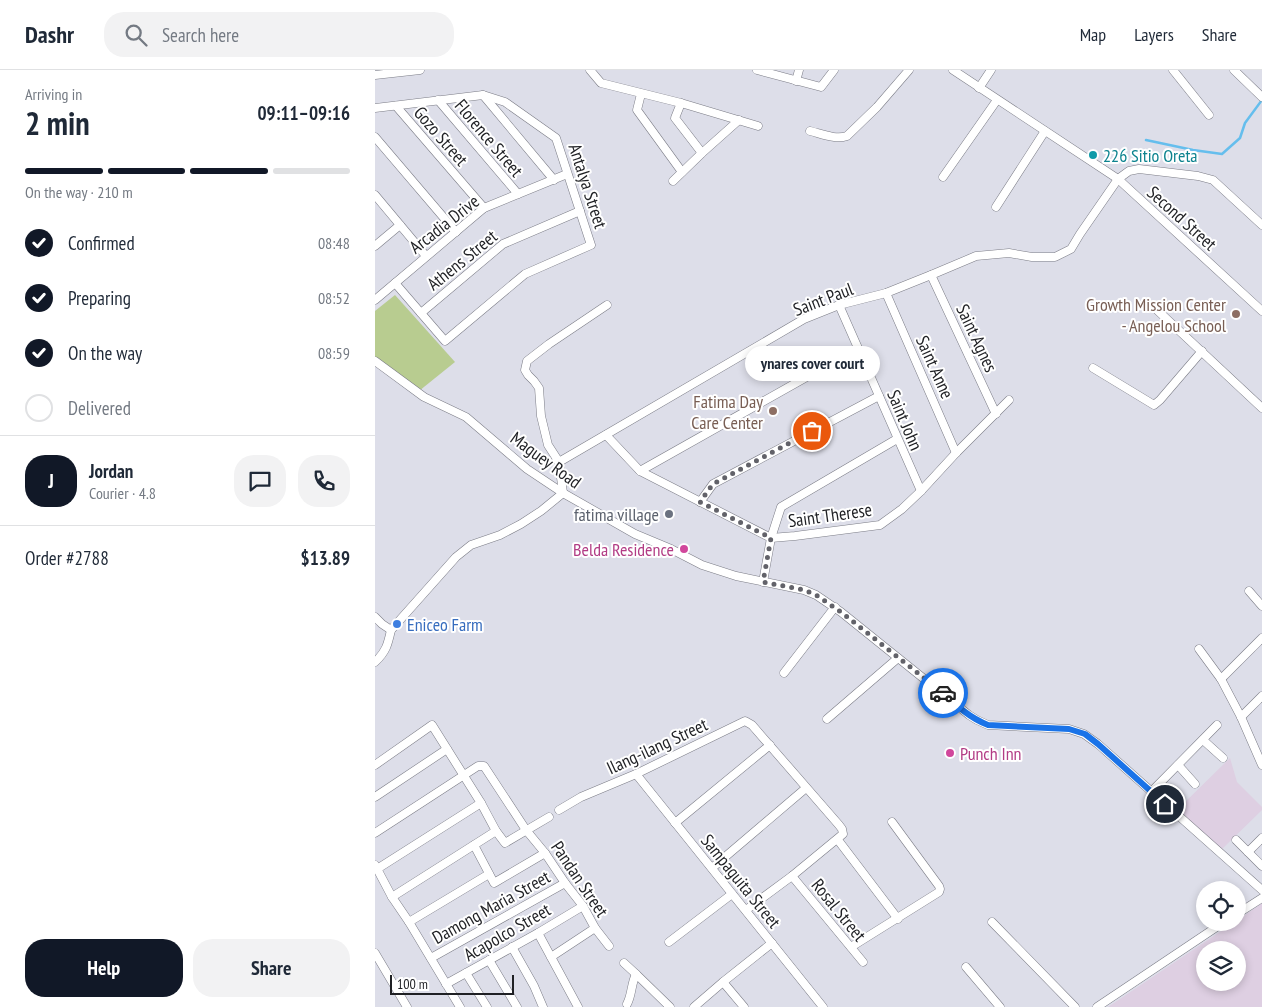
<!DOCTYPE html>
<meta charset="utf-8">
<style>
body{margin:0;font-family:"PT Sans Narrow",sans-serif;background:#f2f2f3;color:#1f2937;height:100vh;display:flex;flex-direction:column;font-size:19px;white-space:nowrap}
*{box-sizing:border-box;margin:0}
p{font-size:16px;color:#747a83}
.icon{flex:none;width:28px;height:28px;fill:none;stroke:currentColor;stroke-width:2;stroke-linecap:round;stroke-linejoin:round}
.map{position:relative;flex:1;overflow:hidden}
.sheet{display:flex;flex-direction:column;background:#fff;width:375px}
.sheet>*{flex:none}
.buttons{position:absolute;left:821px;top:811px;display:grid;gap:10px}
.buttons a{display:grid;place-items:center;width:50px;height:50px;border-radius:50%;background:#fff;box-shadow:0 2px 8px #0003;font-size:25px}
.scale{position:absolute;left:15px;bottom:12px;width:124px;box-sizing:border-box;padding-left:5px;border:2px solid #1f2024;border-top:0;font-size:14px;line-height:18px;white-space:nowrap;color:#1f2024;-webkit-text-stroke:4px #fff;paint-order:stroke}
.pin{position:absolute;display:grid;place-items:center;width:42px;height:42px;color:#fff;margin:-21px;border:2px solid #fff;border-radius:50%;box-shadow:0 1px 5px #0007}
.courier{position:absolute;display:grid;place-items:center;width:50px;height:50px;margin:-25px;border:4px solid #1a73e8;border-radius:50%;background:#fff;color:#222;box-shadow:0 1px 6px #0007}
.bubble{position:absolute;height:35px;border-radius:18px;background:#fff;box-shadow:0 2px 8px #0003;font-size:16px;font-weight:800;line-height:35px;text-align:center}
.summary em{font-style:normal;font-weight:800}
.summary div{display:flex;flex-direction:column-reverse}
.summary{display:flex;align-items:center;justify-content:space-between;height:85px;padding:0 25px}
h1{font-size:32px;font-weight:800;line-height:38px}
.bar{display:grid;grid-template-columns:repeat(4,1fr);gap:8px 5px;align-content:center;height:60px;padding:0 25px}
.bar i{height:6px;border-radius:4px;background:#e0e1e3}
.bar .current{background:#111827}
.bar p{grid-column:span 4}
.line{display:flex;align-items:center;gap:12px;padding:0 25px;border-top:1px solid #e0e1e3}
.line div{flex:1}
.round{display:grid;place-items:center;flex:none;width:52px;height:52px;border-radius:20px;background:#f2f2f3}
ol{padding:0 25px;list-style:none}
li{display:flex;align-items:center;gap:15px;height:55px}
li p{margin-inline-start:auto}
li .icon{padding:5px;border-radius:50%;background:#111827;color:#fff;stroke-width:4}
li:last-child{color:#747a83}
li i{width:28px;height:28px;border:2px solid #e0e1e3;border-radius:50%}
.button{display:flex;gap:10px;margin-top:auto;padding:10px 25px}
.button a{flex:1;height:58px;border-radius:20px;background:#111827;color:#fff;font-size:20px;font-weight:800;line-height:58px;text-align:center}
.button a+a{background:#f2f2f3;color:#1f2937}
header{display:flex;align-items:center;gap:30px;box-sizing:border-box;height:70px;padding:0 25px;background:#fff;border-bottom:1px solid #e0e1e3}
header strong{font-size:24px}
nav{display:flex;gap:28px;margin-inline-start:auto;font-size:18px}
.search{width:350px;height:45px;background:#f2f2f3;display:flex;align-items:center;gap:12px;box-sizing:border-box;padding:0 18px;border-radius:20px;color:#747a83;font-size:19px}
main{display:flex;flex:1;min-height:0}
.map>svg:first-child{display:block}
</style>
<header>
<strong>Dashr</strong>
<div class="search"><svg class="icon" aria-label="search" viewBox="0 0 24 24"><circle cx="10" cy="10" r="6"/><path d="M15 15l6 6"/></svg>Search here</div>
<nav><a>Map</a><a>Layers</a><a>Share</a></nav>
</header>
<main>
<section class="sheet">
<div class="summary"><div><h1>2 min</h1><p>Arriving in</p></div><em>09:11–09:16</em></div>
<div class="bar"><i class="current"></i><i class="current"></i><i class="current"></i><i></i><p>On the way · 210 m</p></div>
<ol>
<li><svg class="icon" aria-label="check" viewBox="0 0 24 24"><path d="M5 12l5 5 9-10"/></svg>Confirmed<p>08:48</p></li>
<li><svg class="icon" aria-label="check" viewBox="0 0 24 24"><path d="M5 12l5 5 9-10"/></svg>Preparing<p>08:52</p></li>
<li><svg class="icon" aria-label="check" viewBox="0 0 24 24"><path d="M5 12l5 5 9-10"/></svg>On the way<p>08:59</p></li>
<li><i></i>Delivered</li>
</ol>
<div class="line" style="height:90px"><b class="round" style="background:#111827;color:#fff">J</b><div><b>Jordan</b><p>Courier · 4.8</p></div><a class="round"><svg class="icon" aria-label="chat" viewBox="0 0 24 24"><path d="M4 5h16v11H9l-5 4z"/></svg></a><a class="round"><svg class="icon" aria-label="phone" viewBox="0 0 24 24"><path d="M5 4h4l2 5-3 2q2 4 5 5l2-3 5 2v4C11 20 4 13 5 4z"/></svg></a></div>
<div class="line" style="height:65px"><div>Order #2788</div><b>$13.89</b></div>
<div class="button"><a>Help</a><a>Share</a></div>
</section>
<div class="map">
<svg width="887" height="937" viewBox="0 0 887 937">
<rect width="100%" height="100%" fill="#dddee9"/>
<g fill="#decfe2" fill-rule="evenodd">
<path d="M855 688 862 712 887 737V740L846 780 802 740Z"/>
<path d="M887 833V937H733L858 853 862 852 863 850ZM830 880H862V912H830Z"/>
</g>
<path fill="#b8cc90" d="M20 225 80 292 44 321 0 288V241Z"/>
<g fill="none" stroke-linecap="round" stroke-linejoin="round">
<path stroke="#65beed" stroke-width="2.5" d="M771 70 818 80 847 84 865 68 870 53 887 30"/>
<defs>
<g id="minor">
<path d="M215 0 226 13 306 33 383 56"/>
<path d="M382 0 446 17 459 0"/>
<path d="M578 0 743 109 887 241"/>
<path d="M798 0 834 45"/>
<path d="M859 0 887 27"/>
<path d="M0 5 45 0"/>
<path d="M421 11 424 0"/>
<path d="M604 18 616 0"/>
<path d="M266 24 262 40 307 102"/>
<path d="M108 25 179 110"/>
<path d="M63 30 143 124"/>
<path d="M306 33 300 48 327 83"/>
<path d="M21 36 109 138"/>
<path d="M0 38 108 25 130 32 181 68 216 175 150 204 70 271 20 213"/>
<path d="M435 61C447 64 461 70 472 66L502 37 534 0"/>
<path d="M0 67 81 162"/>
<path d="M568 107 622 30"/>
<path d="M298 111 327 83 364 50"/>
<path d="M0 125 51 186"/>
<path d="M621 137 670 61"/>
<path d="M0 176 25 155"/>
<path d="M556 205 621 344"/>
<path d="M511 223 581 383"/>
<path d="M0 230 109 138 192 104"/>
<path d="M464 235 546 421"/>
<path d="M781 239 887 338"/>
<path d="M46 243 128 174 205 141"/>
<path d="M0 291 49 327 91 347 152 399 188 423 260 464 296 479 327 495 361 506 429 520 441 525 466 542 594 645 602 650 613 655 694 659 709 664 723 674 887 820"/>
<path d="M718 298 779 335 785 330 827 281"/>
<path d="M231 365 265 401 396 468 420 466 505 455 527 439 546 421 581 383 634 330"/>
<path d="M184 392 173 375 166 346 164 318 159 311 153 305 150 300 152 291 174 274 232 235"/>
<path d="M265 401 483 278"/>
<path d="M325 432 338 414 504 326"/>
<path d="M388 512 396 468 406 437 522 369"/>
<path d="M874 521 887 536"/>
<path d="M0 547 7 554 16 560 81 487 96 475 125 465 146 454 166 441 188 423 184 392 429 249 464 235 511 223 556 205 601 186 634 183 657 187H680L696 179 705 164 743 109 754 101 764 99 823 106 838 110 887 155"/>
<path d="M824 579 846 609 866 647 887 695"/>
<path d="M0 592C11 582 13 574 16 560"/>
<path d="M409 603 460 537"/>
<path d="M846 609 887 568"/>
<path d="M866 647 887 626"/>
<path d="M452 649 523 588"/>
<path d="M828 670 848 688"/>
<path d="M0 695 57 655 106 733 121 761 130 773 174 747"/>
<path d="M803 695 820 714"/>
<path d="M261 704 448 937"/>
<path d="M777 721 842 655"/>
<path d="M0 727 72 679"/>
<path d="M184 740 206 727 261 704 370 651 377 655 464 755 467 759 468 764 417 806 371 840"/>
<path d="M300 753 395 675"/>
<path d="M0 763 103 696H109L151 760 170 783 190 813 208 836 220 858 234 876"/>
<path d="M463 770 523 849"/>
<path d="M861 770 887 796"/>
<path d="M99 775 119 813 170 783"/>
<path d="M873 782 887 768"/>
<path d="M0 795 17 827 34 852 85 937"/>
<path d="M337 798 431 718"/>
<path d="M2 799 106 733"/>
<path d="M417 806 488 892"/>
<path d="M17 827 121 761"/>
<path d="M862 844 887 828"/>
<path d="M34 852 114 804"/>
<path d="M617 852 700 937"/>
<path d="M163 863 203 937"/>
<path d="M294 872 357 824"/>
<path d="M137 877 159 916 168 937"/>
<path d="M476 877 564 822 565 819 564 816 517 752"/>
<path d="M0 883 32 937"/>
<path d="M176 887 220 858"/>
<path d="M56 888 190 813"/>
<path d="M114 890 142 937"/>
<path d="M249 893 261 904"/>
<path d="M591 897 625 937"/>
<path d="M91 903 112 937"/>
<path d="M348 912 369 937"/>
<path d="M71 914 163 863 208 836"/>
<path d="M252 934C257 925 256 914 261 904L295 937"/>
<path d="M319 937 348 912 397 873"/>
<path d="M722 937 849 852"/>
</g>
</defs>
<use href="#minor" stroke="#7b7c86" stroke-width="9"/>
<use href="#minor" stroke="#fff" stroke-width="8"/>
</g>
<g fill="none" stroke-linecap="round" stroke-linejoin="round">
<path stroke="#626269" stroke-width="5" stroke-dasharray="0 9" d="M437 361 338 414 325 432 396 468 388 512 429 520 441 525 466 542 568 623"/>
<path stroke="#1a73e8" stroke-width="6" d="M568 623C582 636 595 648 613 655L694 659 710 664 723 674 790 734"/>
</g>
<circle fill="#0f9aa8" stroke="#fff" stroke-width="2" cx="718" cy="85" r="5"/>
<g fill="#8d6e63" stroke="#fff" stroke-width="2">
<circle cx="861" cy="244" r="5"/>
<circle cx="398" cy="341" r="5"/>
</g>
<circle fill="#6b7280" stroke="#fff" stroke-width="2" cx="294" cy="444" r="5"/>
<g fill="#d1479c" stroke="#fff" stroke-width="2">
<circle cx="309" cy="479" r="5"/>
<circle cx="575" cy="683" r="5"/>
</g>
<circle fill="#3f7fe0" stroke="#fff" stroke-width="2" cx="22" cy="554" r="5"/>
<g text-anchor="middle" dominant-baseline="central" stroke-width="4" stroke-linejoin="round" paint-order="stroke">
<g font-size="18" fill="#1f2024" stroke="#fff">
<text transform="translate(66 66) rotate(49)">Gozo Street</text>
<text transform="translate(114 68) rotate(50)">Florence Street</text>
<text transform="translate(213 116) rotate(72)">Antalya Street</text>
<text transform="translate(807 148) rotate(42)">Second Street</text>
<text transform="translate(69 154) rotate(-38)">Arcadia Drive</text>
<text transform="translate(87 190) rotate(-39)">Athens Street</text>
<text transform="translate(448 229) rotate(-21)">Saint Paul</text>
<text transform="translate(602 268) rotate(65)">Saint Agnes</text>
<text transform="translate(560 297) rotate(66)">Saint Anne</text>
<text transform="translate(530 350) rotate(67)">Saint John</text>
<text transform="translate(171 390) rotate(36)">Maguey Road</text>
<text transform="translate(455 445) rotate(-8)">Saint Therese</text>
<text transform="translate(282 676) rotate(-25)">Ilang-ilang Street</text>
<text transform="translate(205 809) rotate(56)">Pandan Street</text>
<text transform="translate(366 811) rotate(51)">Sampaguita Street</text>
<text transform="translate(116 837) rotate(-29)">Damong Maria Street</text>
<text transform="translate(464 840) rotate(51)">Rosal Street</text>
<text transform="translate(132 862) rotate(-30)">Acapolco Street</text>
</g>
<g font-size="18" fill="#0d838f" stroke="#fff" text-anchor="start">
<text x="728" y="85">226 Sitio Oreta</text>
</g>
<g font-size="18" fill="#785e54" stroke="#fff" text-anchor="end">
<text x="851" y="234">Growth Mission Center<tspan x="851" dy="21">- Angelou School</tspan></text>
<text x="388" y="331">Fatima Day<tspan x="388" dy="21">Care Center</tspan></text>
</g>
<g font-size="18" fill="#5b616d" stroke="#fff" text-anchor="end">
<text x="284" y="444">fatima village</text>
</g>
<g font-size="18" fill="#b23c85" stroke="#fff" text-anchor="end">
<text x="299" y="479">Belda Residence</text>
<text x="585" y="683" text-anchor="start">Punch Inn</text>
</g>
<g font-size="18" fill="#366cbe" stroke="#fff" text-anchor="start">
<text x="32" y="554">Eniceo Farm</text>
</g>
</g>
</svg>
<div class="buttons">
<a><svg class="icon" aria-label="locate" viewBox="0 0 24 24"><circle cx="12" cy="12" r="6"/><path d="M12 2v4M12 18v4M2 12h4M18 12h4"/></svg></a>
<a><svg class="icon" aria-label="layers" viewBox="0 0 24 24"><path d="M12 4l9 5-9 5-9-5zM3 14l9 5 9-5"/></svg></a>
</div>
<div class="scale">100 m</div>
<div class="pin" style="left:437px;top:361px;background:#ea580c"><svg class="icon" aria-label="bag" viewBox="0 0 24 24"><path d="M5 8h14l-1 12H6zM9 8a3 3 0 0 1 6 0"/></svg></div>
<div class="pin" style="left:790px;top:734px;background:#1f2937"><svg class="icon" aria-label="home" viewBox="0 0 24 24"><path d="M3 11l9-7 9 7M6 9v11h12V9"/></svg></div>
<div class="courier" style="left:568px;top:623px"><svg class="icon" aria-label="car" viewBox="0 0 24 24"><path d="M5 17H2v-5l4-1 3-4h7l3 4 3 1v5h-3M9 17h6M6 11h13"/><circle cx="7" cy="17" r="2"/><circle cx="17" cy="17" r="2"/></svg></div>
<div class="bubble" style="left:370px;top:276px;width:135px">ynares cover court</div>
</div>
</main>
